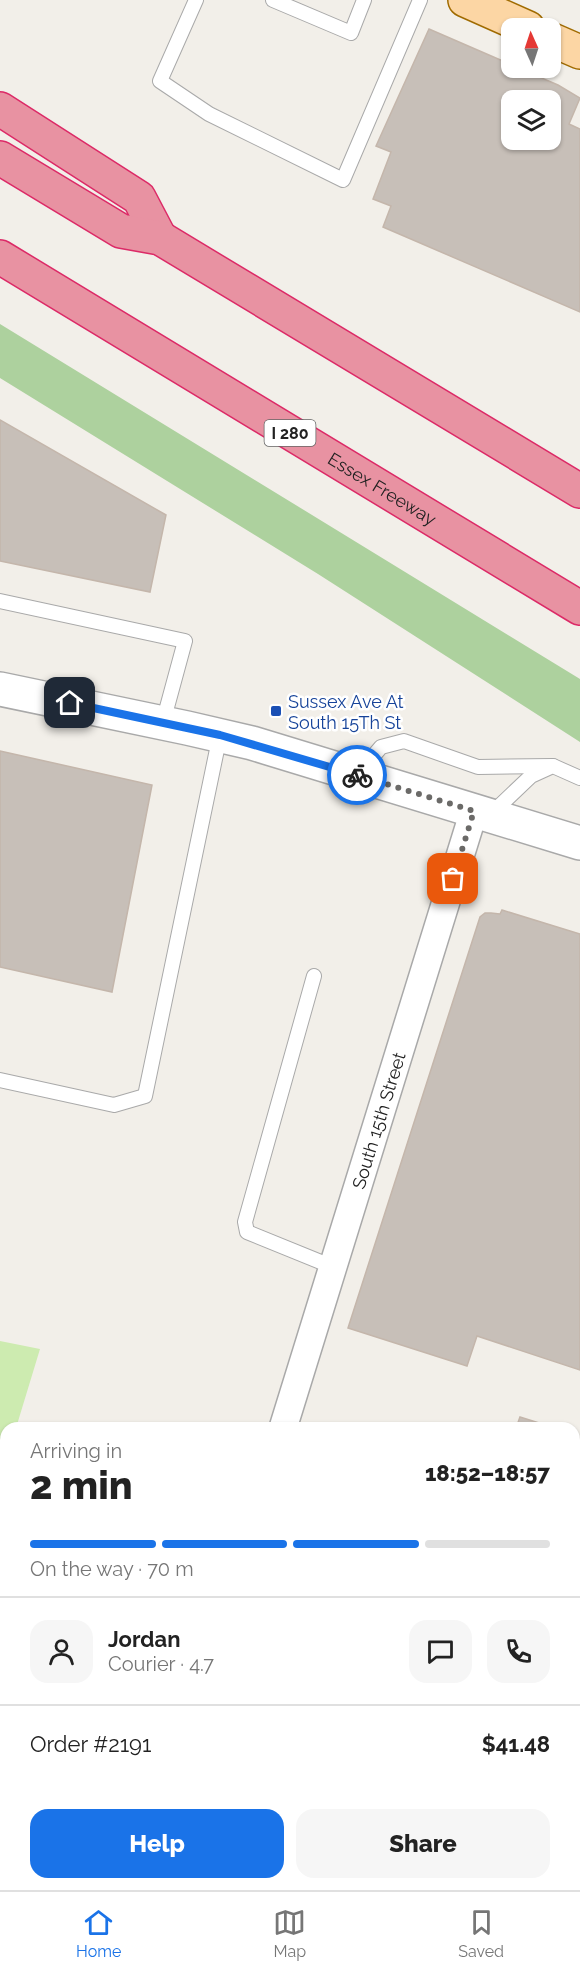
<!DOCTYPE html>
<meta charset="utf-8">
<style>
body{margin:0;font-family:Raleway,sans-serif;background:#f6f6f6;color:#222;height:100vh;display:flex;flex-direction:column;font-size:22px;white-space:nowrap}
*{box-sizing:border-box;margin:0}
p{font-size:20px;color:#767676}
.icon{flex:none;width:33px;height:33px;fill:none;stroke:currentColor;stroke-width:2;stroke-linecap:round;stroke-linejoin:round}
.map{position:relative;flex:1;overflow:hidden}
.sheet{position:absolute;left:0px;top:1422px;width:580px;height:468px;display:flex;flex-direction:column;background:#fff;border-radius:18px 18px 0 0;box-shadow:0 2px 4px #0004}
.sheet>*{flex:none}
.needle{width:39px;rotate:357deg}
.controls{position:absolute;left:501px;top:18px;display:grid;gap:12px}
.controls a{display:grid;place-items:center;width:60px;height:60px;border-radius:12px;background:#fff;box-shadow:0 2px 4px #0004;font-size:30px}
.pin{position:absolute;display:grid;place-items:center;width:51px;height:51px;color:#fff;margin:-26px;border-radius:12px;box-shadow:0 3px 9px #0006}
.courier{position:absolute;display:grid;place-items:center;width:60px;height:60px;margin:-30px;border:4px solid #1a73e8;border-radius:50%;background:#fff;color:#222;box-shadow:0 2px 8px #0007}
.overview em{font-style:normal;font-weight:800}
.overview div{display:flex;flex-direction:column-reverse}
.overview{display:flex;align-items:center;justify-content:space-between;height:102px;padding:0 30px}
h1{font-size:39px;font-weight:800;line-height:45px}
.bar{display:grid;grid-template-columns:repeat(4,1fr);gap:9px 6px;align-content:center;height:72px;padding:0 30px}
.bar i{height:8px;border-radius:4px;background:#e0e0e0}
.bar .on{background:#1a73e8}
.bar p{grid-column:span 4}
.line{display:flex;align-items:center;gap:15px;padding:0 30px;border-top:2px solid #e0e0e0}
.line div{flex:1}
.round{display:grid;place-items:center;flex:none;width:63px;height:63px;border-radius:18px;background:#f6f6f6}
.primary-button{display:flex;gap:12px;margin-top:auto;padding:12px 30px}
.primary-button a{flex:1;height:69px;border-radius:18px;background:#1a73e8;color:#fff;font-size:24px;font-weight:800;line-height:69px;text-align:center}
.primary-button a+a{background:#f6f6f6;color:#222}
.menu{display:flex;justify-content:space-around;align-items:center;height:84px;border-top:2px solid #e0e0e0;background:#fff;font-size:16px;color:#767676}
.menu a{display:grid;justify-items:center;gap:3px}
.menu .on{color:#1a73e8}
.map>svg:first-child{display:block}
</style>
<div class="map">
<svg width="580" height="1890" viewBox="0 0 580 1890">
<rect width="100%" height="100%" fill="#f2efe9"/>
<path fill="#cdebb0" d="M0 1341 40 1349 16 1428H6V1459L0 1479Z"/>
<path fill="#add19e" d="M0 324 580 679V742L318 574 0 378Z"/>
<g fill="#c7bfb8" stroke="#c4b6ab" stroke-width="1.5" fill-rule="evenodd">
<path d="M429 29 512 65V68H518L558 85 580 98 569 124 580 129V312L383 227 391 206 373 199 391 152 376 146ZM512 100H550V140H512Z"/>
<path d="M0 420 166 515 150 592 0 561Z"/>
<path d="M0 751 152 785 112 992 0 967Z"/>
<path d="M502 910 580 934V1370L477 1336 467 1366 348 1328 480 917 485 913H491L500 914Z"/>
<path d="M520 1417 555 1428H516Z"/>
<path d="M574 1691 580 1693V1723L574 1721Z"/>
<path d="M574 1723 580 1725V1750L574 1749Z"/>
<path d="M574 1749 580 1750V1777L574 1775Z"/>
<path d="M0 1759 6 1762V1805L0 1823Z"/>
<path d="M574 1775 580 1777V1793L577 1803 574 1802Z"/>
<path d="M213 1884H234L233 1890H220L212 1887Z"/>
<path d="M255 1884H272L270 1890H253Z"/>
<path d="M274 1884H292L290 1890H272Z"/>
<path d="M292 1884H312L310 1890H294L296 1885Z"/>
<path d="M331 1884H351L349 1890H329Z"/>
<path d="M351 1884H372L370 1890H349Z"/>
<path d="M372 1884H392L390 1890H370Z"/>
</g>
<g fill="none" stroke-linecap="round" stroke-linejoin="round">
<defs>
<g id="service">
<path d="M196 0 160 81 209 114 343 180 420 0"/>
<path d="M273 0 351 33 364 0"/>
<path d="M0 601 185 641 163 722"/>
<path d="M358 774 381 747 404 741 478 767 553 766"/>
<path d="M491 814 531 776 553 766 580 778"/>
<path d="M314 976 245 1222 247 1232 333 1267"/>
<path d="M0 1080 114 1105 145 1096 220 735"/>
</g>
<g id="minor">
<path id="s1" d="M283 1428 474 811"/>
<path d="M574 1550 580 1533"/>
<path d="M0 1714 6 1716"/>
<path d="M537 1884 556 1890"/>
<path d="M139 1890 141 1884"/>
<path d="M467 1890 468 1884"/>
</g>
<path id="tertiary" d="M0 689 187 728 252 743 580 843"/>
<g id="primary">
<path d="M465 0 528 28"/>
<path d="M550 39 580 52"/>
</g>
<g id="motorway">
<path d="M0 109 139 198 160 238"/>
<path d="M0 158 121 231 160 238 580 491"/>
<path id="s2" d="M0 257 580 608"/>
</g>
</defs>
<use href="#service" stroke="#a9a9a9" stroke-width="16"/>
<use href="#minor" stroke="#a9a9a9" stroke-width="30"/>
<use href="#tertiary" stroke="#a9a9a9" stroke-width="36"/>
<use href="#primary" stroke="#a06b00" stroke-width="36"/>
<use href="#motorway" stroke="#dc2a67" stroke-width="36"/>
<use href="#service" stroke="#fff" stroke-width="14"/>
<use href="#minor" stroke="#fff" stroke-width="27"/>
<use href="#tertiary" stroke="#fff" stroke-width="33"/>
<use href="#primary" stroke="#fcd6a4" stroke-width="33"/>
<use href="#motorway" stroke="#e892a2" stroke-width="33"/>
</g>
<g fill="none" stroke-linecap="round" stroke-linejoin="round">
<path stroke="#6b6a68" stroke-width="6" stroke-dasharray="0 10.8" d="M357 775 474 811 453 879"/>
<path stroke="#1a73e8" stroke-width="8" d="M70 703 220 735 357 775"/>
</g>
<rect fill="#1a4fb4" stroke="#fff" stroke-width="2" x="270" y="705" width="12" height="12" rx="3"/>
<g text-anchor="middle" dominant-baseline="central" stroke-width="5" stroke-linejoin="round" paint-order="stroke">
<rect fill="#fff" stroke="#646464" stroke-width="1.5" x="264.5" y="420" width="51" height="26" rx="4.5"/>
<g font-size="16" font-weight="bold" fill="#222">
<text x="290" y="433">I 280</text>
</g>
<g font-size="18" fill="#222" stroke="#fff">
<text stroke="none"><textPath href="#s2" startOffset="447">Essex Freeway</textPath></text>
<text stroke="none"><textPath href="#s1" startOffset="322">South 15th Street</textPath></text>
</g>
<g font-size="18" fill="#164399" stroke="#fff" text-anchor="start">
<text x="288" y="701">Sussex Ave At<tspan x="288" dy="21">South 15Th St</tspan></text>
</g>
</g>
</svg>
<div class="controls">
<a><svg class="needle" viewBox="-14 -14 28 28"><path d="M0-13l5 13h-10z" fill="#e53935"/><path d="M0 13l5-13h-10z" fill="#767676"/></svg></a>
<a><svg class="icon" aria-label="layers" viewBox="0 0 24 24"><path d="M12 4l9 5-9 5-9-5zM3 14l9 5 9-5"/></svg></a>
</div>
<div class="pin" style="left:453px;top:879px;background:#ea580c"><svg class="icon" aria-label="bag" viewBox="0 0 24 24"><path d="M5 8h14l-1 12H6zM9 8a3 3 0 0 1 6 0"/></svg></div>
<div class="pin" style="left:70px;top:703px;background:#1f2937"><svg class="icon" aria-label="home" viewBox="0 0 24 24"><path d="M3 11l9-7 9 7M6 9v11h12V9"/></svg></div>
<div class="courier" style="left:357px;top:775px"><svg class="icon" aria-label="bike" viewBox="0 0 24 24"><circle cx="6" cy="16" r="4"/><circle cx="18" cy="16" r="4"/><path d="M6 16l4-8h5l3 8M10 8l3 8H6M13 5h3"/></svg></div>
<section class="sheet">
<div class="overview"><div><h1>2 min</h1><p>Arriving in</p></div><em>18:52–18:57</em></div>
<div class="bar"><i class="on"></i><i class="on"></i><i class="on"></i><i></i><p>On the way · 70 m</p></div>
<div class="line" style="height:108px"><a class="round"><svg class="icon" aria-label="person" viewBox="0 0 24 24"><circle cx="12" cy="8" r="4"/><path d="M4 21q1-7 8-7t8 7"/></svg></a><div><b>Jordan</b><p>Courier · 4.7</p></div><a class="round"><svg class="icon" aria-label="chat" viewBox="0 0 24 24"><path d="M4 5h16v11H9l-5 4z"/></svg></a><a class="round"><svg class="icon" aria-label="phone" viewBox="0 0 24 24"><path d="M5 4h4l2 5-3 2q2 4 5 5l2-3 5 2v4C11 20 4 13 5 4z"/></svg></a></div>
<div class="line" style="height:78px"><div>Order #2191</div><b>$41.48</b></div>
<div class="primary-button"><a>Help</a><a>Share</a></div>
</section>
</div>
<nav class="menu">
<a class="on"><svg class="icon" aria-label="home" viewBox="0 0 24 24"><path d="M3 11l9-7 9 7M6 9v11h12V9"/></svg>Home</a>
<a><svg class="icon" aria-label="map" viewBox="0 0 24 24"><path d="M3 6l6-2 6 2 6-2v14l-6 2-6-2-6 2zM9 4v14M15 6v14"/></svg>Map</a>
<a><svg class="icon" aria-label="saved" viewBox="0 0 24 24"><path d="M7 4h10v16l-5-4-5 4z"/></svg>Saved</a>
</nav>
